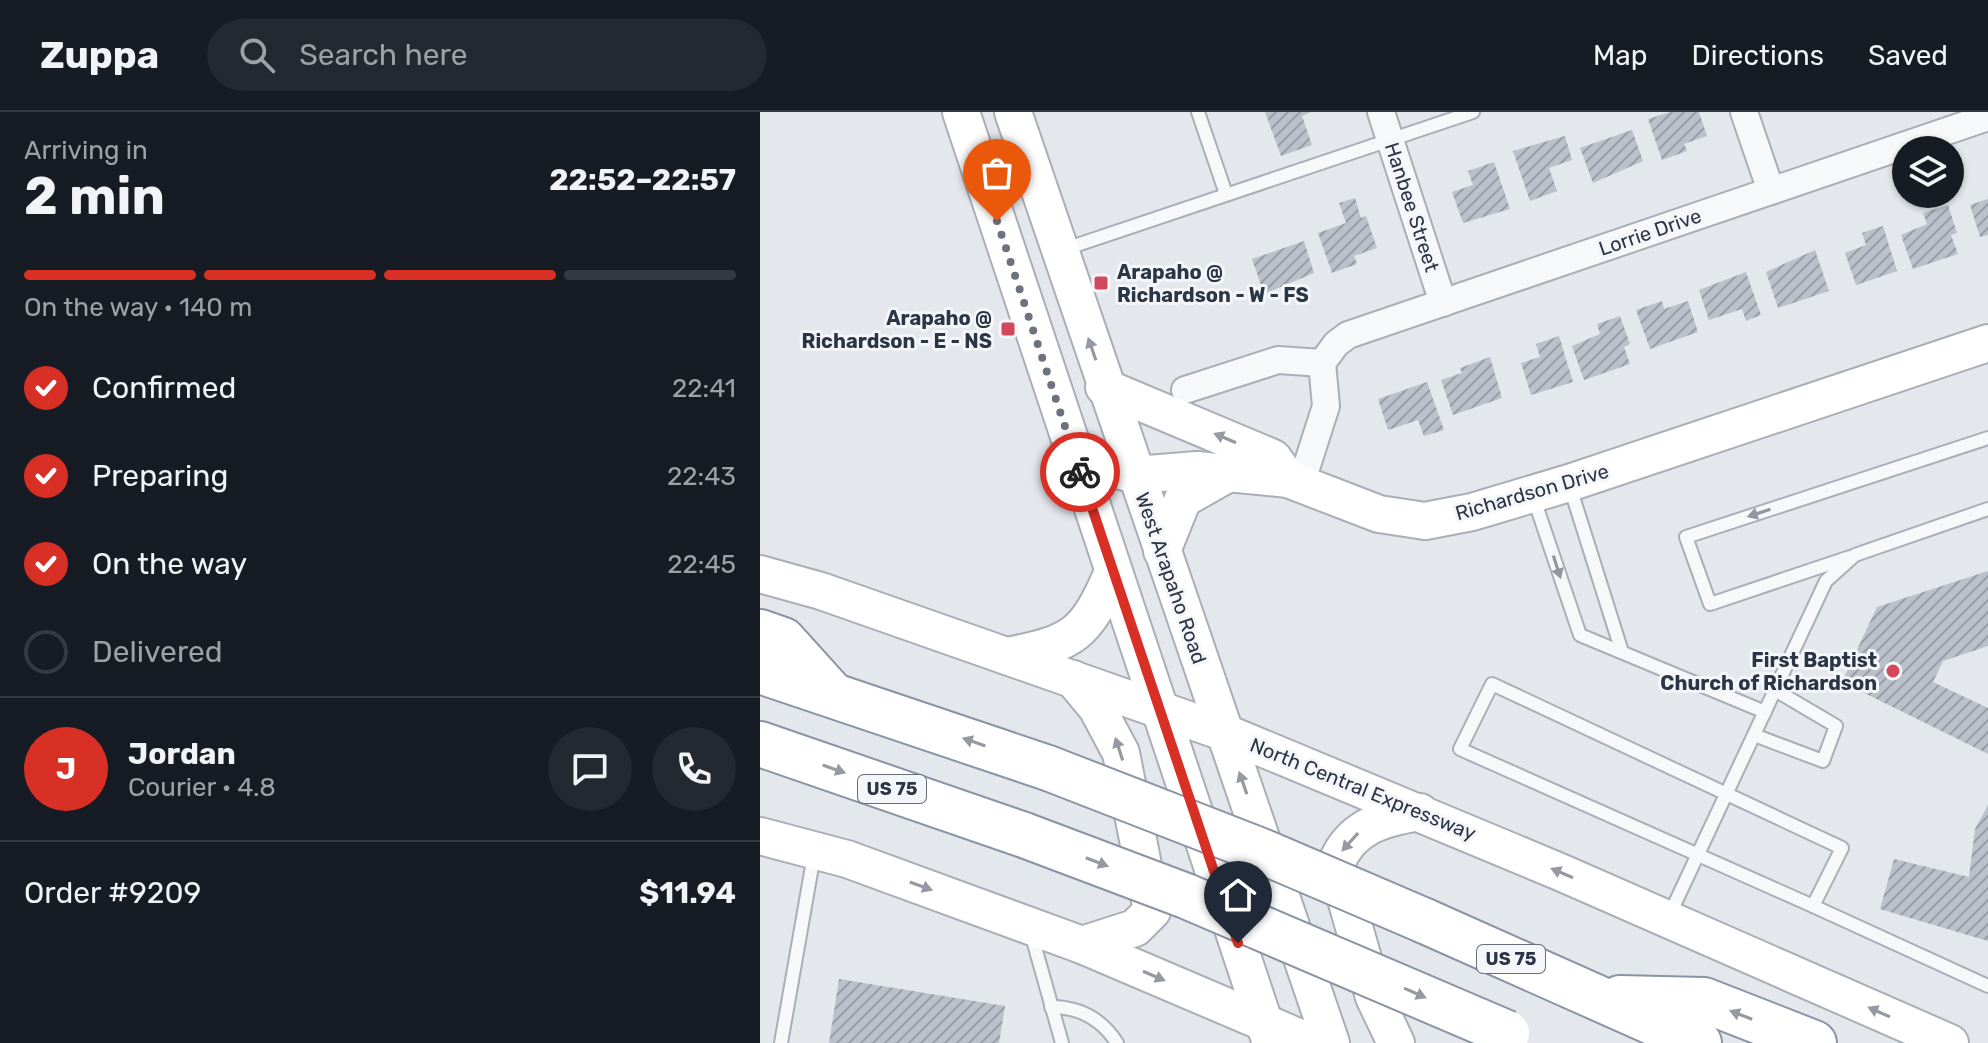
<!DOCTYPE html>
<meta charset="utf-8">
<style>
body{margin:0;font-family:Rubik,sans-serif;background:#242831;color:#f1f3f6;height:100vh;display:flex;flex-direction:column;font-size:30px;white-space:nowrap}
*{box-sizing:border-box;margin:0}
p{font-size:26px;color:#9ea1a6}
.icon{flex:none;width:44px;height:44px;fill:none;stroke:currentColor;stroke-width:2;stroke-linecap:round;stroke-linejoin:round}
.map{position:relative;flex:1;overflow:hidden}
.side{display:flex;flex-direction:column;background:#171b24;width:760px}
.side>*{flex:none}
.buttons{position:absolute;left:1132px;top:24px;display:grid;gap:16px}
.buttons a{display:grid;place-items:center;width:72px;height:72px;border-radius:50%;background:#171b24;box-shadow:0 2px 6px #0004;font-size:40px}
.pin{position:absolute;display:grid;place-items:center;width:68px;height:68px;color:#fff;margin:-82px -34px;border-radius:50% 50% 50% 0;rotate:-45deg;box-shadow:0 0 8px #0007}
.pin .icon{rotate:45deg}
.courier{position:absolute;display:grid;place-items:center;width:80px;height:80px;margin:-40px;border:6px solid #d93025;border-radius:50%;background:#fff;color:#222;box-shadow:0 2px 10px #0007}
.head em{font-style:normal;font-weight:700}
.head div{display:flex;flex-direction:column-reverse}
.head{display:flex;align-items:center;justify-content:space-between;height:136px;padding:0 24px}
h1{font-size:52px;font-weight:700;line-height:60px}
.bar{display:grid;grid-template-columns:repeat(4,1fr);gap:12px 8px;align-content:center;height:96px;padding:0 24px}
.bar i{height:10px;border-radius:6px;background:#363941}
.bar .selected{background:#d93025}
.bar p{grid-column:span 4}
.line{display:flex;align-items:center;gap:20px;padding:0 24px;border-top:2px solid #363941}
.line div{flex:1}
.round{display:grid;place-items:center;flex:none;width:84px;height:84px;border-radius:42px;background:#242831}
ol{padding:0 24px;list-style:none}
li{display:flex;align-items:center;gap:24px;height:88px}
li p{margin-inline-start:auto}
li .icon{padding:8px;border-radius:50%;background:#d93025;color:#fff;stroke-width:4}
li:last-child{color:#9ea1a6}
li i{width:44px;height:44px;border:4px solid #363941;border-radius:50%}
header{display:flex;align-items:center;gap:48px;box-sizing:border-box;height:112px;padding:0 40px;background:#171b24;border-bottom:2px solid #363941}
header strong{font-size:38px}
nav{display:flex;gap:44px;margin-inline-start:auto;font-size:28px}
.search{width:560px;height:72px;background:#242831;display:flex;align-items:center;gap:20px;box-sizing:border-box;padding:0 28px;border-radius:44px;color:#9ea1a6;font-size:30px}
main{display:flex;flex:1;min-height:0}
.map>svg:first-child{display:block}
</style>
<header>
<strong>Zuppa</strong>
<div class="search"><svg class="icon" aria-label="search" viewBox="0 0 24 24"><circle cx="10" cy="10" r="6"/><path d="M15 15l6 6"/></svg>Search here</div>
<nav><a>Map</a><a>Directions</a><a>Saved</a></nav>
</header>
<main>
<section class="side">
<div class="head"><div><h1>2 min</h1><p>Arriving in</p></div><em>22:52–22:57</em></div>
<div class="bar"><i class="selected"></i><i class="selected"></i><i class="selected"></i><i></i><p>On the way · 140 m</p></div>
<ol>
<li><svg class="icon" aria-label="check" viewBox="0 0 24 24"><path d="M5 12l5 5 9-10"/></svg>Confirmed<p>22:41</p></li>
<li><svg class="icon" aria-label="check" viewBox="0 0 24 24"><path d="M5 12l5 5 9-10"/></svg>Preparing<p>22:43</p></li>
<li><svg class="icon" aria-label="check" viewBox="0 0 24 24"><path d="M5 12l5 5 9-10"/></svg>On the way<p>22:45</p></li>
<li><i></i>Delivered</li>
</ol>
<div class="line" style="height:144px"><b class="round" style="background:#d93025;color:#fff">J</b><div><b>Jordan</b><p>Courier · 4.8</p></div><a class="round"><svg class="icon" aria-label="chat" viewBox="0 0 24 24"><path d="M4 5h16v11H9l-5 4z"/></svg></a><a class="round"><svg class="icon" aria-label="phone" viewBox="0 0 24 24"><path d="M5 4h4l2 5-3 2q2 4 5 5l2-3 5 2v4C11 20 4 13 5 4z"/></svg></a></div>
<div class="line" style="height:104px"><div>Order #9209</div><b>$11.94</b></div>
</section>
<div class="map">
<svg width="1228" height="931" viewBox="0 0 1228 931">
<defs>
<pattern id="building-hatch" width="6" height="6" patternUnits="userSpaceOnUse" patternTransform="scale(2)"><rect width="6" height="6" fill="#bbc0ca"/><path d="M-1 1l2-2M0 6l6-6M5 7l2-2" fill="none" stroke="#989da6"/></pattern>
</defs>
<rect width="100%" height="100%" fill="#e4e7ec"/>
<g fill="url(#building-hatch)">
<path d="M505 0H551L542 4 552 33 521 44Z"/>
<path d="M910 0H939L947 24 924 32 927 39 902 48 888 7Z"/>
<path d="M872 18 883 49 833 71 820 36Z"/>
<path d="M805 24 812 48 789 56 797 79 770 89 753 39Z"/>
<path d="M734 50 750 97 703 111 692 80 713 73 708 59Z"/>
<path d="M595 86 601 106 606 104 617 136 594 144 597 152 572 161 558 121 586 111 579 91Z"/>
<path d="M1228 87V123L1220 125 1210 93Z"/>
<path d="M1188 93 1197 121 1191 123 1198 142 1153 157 1141 123 1167 112 1163 101Z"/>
<path d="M1123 114 1137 159 1096 173 1085 141 1106 133 1102 121Z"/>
<path d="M544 129 554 161 504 182 492 147Z"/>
<path d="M1055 138 1069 179 1018 196 1006 160Z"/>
<path d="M986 160 1001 203 986 209 982 197 949 208 939 178Z"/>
<path d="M902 189 904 197 928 189 938 220 890 237 876 198Z"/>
<path d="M860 204 870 232 864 235 870 252 824 268 812 234 840 222 837 212Z"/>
<path d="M799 224 813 270 771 283 761 251 780 245 776 232Z"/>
<path d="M730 245 742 286 693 303 681 268 702 261 700 256Z"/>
<path d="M667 270 684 318 664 324 658 308 628 318 618 287Z"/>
<path d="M1228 459V534L1183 549 1173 570 1228 596V642L1082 570 1117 495Z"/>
<path d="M1228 693V829L1120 797 1134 747 1209 765 1215 717Z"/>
<path d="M79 867 245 894 239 931H69Z"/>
</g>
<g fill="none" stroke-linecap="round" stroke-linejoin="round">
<defs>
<g id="lane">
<path d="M438 0 466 82"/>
<path d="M302 138 713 0"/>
<path d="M810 375 862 540"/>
<path d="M773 384 820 523 1005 600"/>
<path d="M1090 445 950 492 926 425 1228 326"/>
<path d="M732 572 1082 736 1053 794 700 637Z"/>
<path d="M994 623 1063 649 1076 614 1015 578"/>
<path d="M1053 794 1228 874"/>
<path d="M909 804 1066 469 1095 443 1228 397"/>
<path d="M271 821 302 931"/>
<path d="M291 895C319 895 341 906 357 931"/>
<path d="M21 931 54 743"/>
</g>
<g id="street">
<path d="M621 0 683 191"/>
<path d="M984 0 1011 79"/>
<path d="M425 278 518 248 562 251"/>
<path d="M541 372 566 294 562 251 576 232 588 223 1228 5"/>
</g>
<g id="secondary">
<path d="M201 0 511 931"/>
<path d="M253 0 571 931"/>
<path d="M344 275 513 346 528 367"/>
<path d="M311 333 342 353 375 363 437 358 528 367 619 402 665 409 712 400 809 371 1228 231"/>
<path d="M402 439 423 387 467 362"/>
<path d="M0 462 61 479 466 621 800 760 1190 931"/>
<path d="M247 544C315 531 326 522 353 460"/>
<path d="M313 567 337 596 361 641 392 799 375 816 322 833"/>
<path d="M0 724 87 747 322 833 552 931"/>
<path d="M636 931 614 885 576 752C591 714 623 706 660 700"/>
</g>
<g id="highway">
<path d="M0 520 23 528 70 580"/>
<path d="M0 559 288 656"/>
<path d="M0 632 264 723"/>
<path d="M665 809 939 931"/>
<path d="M860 886 944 888 1054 931"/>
</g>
</defs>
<use href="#lane" stroke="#a9aeb7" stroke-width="16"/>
<use href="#street" stroke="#a9aeb7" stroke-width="30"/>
<use href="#secondary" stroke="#a9aeb7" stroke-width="40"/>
<use href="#highway" stroke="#8b94a3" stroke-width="48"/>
<use href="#lane" stroke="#f7f8fa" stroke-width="12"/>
<use href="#street" stroke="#f7f8fa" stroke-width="26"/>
<use href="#secondary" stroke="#fff" stroke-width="36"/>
<use href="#highway" stroke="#fff" stroke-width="44"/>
<defs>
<g id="highway-bridge">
<path d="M288 656 499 738 665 809"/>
<path d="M264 723 426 784 747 921"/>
</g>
</defs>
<use href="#highway-bridge" stroke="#8b94a3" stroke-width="48" stroke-linecap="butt"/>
<use href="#highway-bridge" stroke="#fff" stroke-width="44"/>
</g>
<defs><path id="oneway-solid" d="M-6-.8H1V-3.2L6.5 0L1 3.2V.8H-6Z" transform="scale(2)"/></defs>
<g fill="#959aa2">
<use href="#oneway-solid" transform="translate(332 237) rotate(-109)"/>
<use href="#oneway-solid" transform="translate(465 326) rotate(-157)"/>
<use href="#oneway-solid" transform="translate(214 630) rotate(-161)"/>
<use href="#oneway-solid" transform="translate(359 637) rotate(-108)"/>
<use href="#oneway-solid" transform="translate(74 657) rotate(19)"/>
<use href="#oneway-solid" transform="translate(483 671) rotate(-109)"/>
<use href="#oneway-solid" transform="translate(590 730) rotate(132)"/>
<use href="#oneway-solid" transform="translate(337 750) rotate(21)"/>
<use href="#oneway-solid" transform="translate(802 761) rotate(-157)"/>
<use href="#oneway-solid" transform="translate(161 774) rotate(20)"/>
<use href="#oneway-solid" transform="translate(394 864) rotate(23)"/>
<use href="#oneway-solid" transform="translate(655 881) rotate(24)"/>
<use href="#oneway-solid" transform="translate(1119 900) rotate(-156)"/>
<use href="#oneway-solid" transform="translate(981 903) rotate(-159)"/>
</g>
<g fill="#9196a0">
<use href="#oneway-solid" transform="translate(999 401) rotate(162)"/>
<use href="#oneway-solid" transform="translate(797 455) rotate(72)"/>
</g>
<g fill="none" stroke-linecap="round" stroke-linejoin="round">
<path stroke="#6c737f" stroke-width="8" stroke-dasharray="0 14.4" d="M237 109 320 360"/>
<path stroke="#d93025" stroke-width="10" d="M320 360 478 831"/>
</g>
<g fill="#d2485d" stroke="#f4f6f9" stroke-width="3">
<rect x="333" y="163" width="16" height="16" rx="4"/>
<rect x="240" y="209" width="16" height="16" rx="4"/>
<circle cx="1133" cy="559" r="8"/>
</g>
<g text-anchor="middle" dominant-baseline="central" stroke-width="6" stroke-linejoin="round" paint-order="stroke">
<g fill="#f4f6f9" stroke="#676f7b" stroke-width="2">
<rect x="98" y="663" width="68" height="28" rx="6"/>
<rect x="717" y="833" width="68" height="28" rx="6"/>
</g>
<g font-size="18" font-weight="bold" fill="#2b3545">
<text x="132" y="677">US 75</text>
<text x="751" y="847">US 75</text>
</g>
<g font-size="20" fill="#2b3545" stroke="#f4f6f9">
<text transform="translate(652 95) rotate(72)">Hanbee Street</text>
<text transform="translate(890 120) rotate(-19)">Lorrie Drive</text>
<text transform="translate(772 380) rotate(-16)">Richardson Drive</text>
<text transform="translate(411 466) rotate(71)">West Arapaho Road</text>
<text transform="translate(603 677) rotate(22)">North Central Expressway</text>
</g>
<g font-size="20" font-weight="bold" fill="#2b3545" stroke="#f4f6f9" text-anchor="end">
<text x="357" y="160" text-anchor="start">Arapaho @<tspan x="357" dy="23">Richardson - W - FS</tspan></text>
<text x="232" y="206">Arapaho @<tspan x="232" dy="23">Richardson - E - NS</tspan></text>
<text x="1117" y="548">First Baptist<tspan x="1117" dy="23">Church of Richardson</tspan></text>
</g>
</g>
</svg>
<div class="buttons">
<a><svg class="icon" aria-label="layers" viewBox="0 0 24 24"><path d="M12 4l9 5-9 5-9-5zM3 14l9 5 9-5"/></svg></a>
</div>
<div class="pin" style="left:237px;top:109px;background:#ea580c"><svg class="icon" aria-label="bag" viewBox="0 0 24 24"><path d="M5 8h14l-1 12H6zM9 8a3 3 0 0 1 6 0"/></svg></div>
<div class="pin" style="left:478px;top:831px;background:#1f2937"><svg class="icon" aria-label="home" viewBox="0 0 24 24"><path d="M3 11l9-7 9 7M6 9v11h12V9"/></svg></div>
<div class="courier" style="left:320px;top:360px"><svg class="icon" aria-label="bike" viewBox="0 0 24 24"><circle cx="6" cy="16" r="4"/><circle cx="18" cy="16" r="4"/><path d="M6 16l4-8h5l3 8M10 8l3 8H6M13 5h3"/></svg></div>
</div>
</main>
